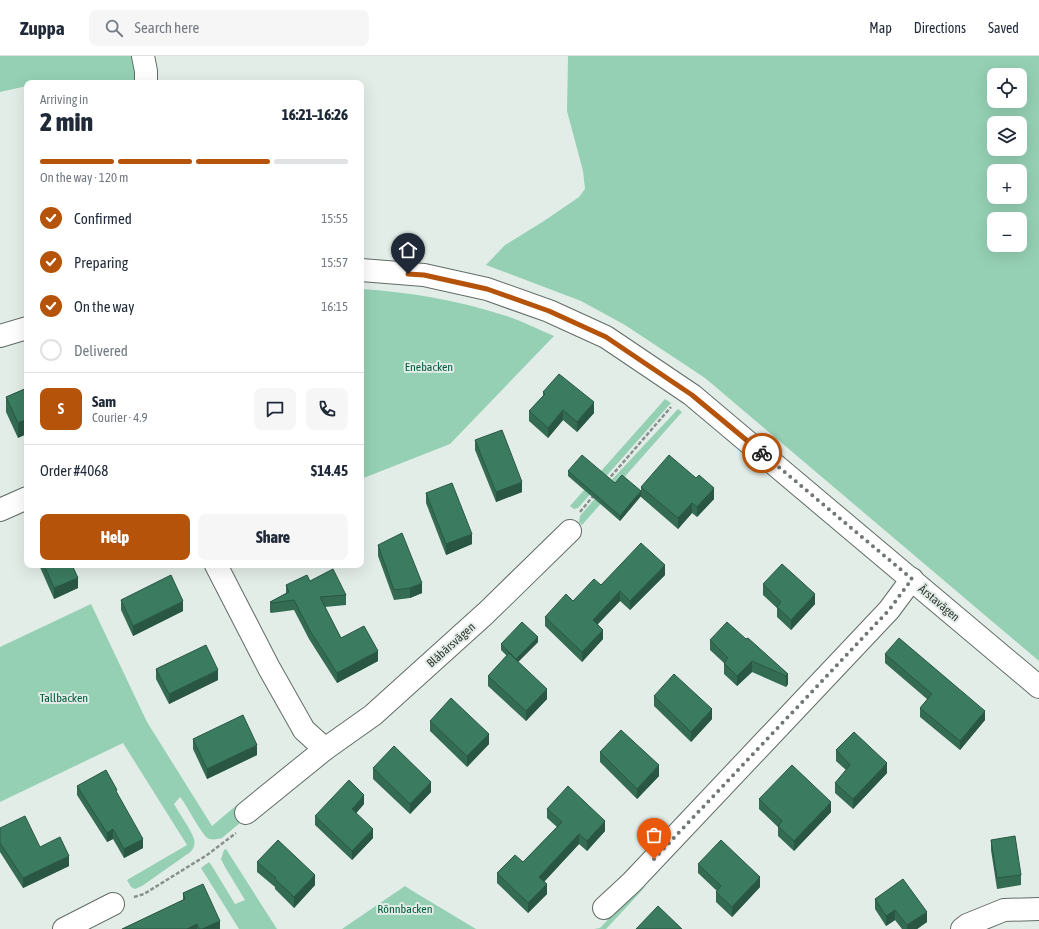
<!DOCTYPE html>
<meta charset="utf-8">
<style>
body{margin:0;font-family:"Asap Condensed",sans-serif;background:#f6f6f7;color:#1f2937;height:100vh;display:flex;flex-direction:column;font-size:15px;white-space:nowrap}
*{box-sizing:border-box;margin:0}
p{font-size:13px;color:#747a83}
.icon{flex:none;width:22px;height:22px;fill:none;stroke:currentColor;stroke-width:2;stroke-linecap:round;stroke-linejoin:round}
.map{position:relative;flex:1;overflow:hidden}
.details{position:absolute;left:24px;top:24px;width:340px;height:488px;display:flex;flex-direction:column;background:#fff;border-radius:8px;box-shadow:0 4px 16px #0002}
.details>*{flex:none}
.controls{position:absolute;left:987px;top:12px;display:grid;gap:8px}
.controls a{display:grid;place-items:center;width:40px;height:40px;border-radius:8px;background:#fff;box-shadow:0 4px 16px #0002;font-size:20px}
.pin{position:absolute;display:grid;place-items:center;width:34px;height:34px;color:#fff;margin:-41px -17px;border-radius:50% 50% 50% 0;rotate:-45deg;box-shadow:0 0 4px #0007}
.pin .icon{rotate:45deg}
.courier{position:absolute;display:grid;place-items:center;width:40px;height:40px;margin:-20px;border:3px solid #b45309;border-radius:50%;background:#fff;color:#222;box-shadow:0 1px 5px #0007}
.headline em{font-style:normal;font-weight:800}
.headline div{display:flex;flex-direction:column-reverse}
.headline{display:flex;align-items:center;justify-content:space-between;height:68px;padding:0 16px}
h1{font-size:26px;font-weight:800;line-height:30px}
.bar{display:grid;grid-template-columns:repeat(4,1fr);gap:6px 4px;align-content:center;height:48px;padding:0 16px}
.bar i{height:5px;border-radius:3px;background:#e0e1e3}
.bar .current{background:#b45309}
.bar p{grid-column:span 4}
.line{display:flex;align-items:center;gap:10px;padding:0 16px;border-top:1px solid #e0e1e3}
.line div{flex:1}
.round{display:grid;place-items:center;flex:none;width:42px;height:42px;border-radius:8px;background:#f6f6f7}
ol{padding:0 16px;list-style:none}
li{display:flex;align-items:center;gap:12px;height:44px}
li p{margin-inline-start:auto}
li .icon{padding:4px;border-radius:50%;background:#b45309;color:#fff;stroke-width:4}
li:last-child{color:#747a83}
li i{width:22px;height:22px;border:2px solid #e0e1e3;border-radius:50%}
.button{display:flex;gap:8px;margin-top:auto;padding:8px 16px}
.button a{flex:1;height:46px;border-radius:8px;background:#b45309;color:#fff;font-size:16px;font-weight:800;line-height:46px;text-align:center}
.button a+a{background:#f6f6f7;color:#1f2937}
header{display:flex;align-items:center;gap:24px;box-sizing:border-box;height:56px;padding:0 20px;background:#fff;border-bottom:1px solid #e0e1e3}
header strong{font-size:19px}
nav{display:flex;gap:22px;margin-inline-start:auto;font-size:14px}
.search{width:280px;height:36px;background:#f6f6f7;display:flex;align-items:center;gap:10px;box-sizing:border-box;padding:0 14px;border-radius:8px;color:#747a83;font-size:15px}
.map>svg:first-child{display:block}
</style>
<header>
<strong>Zuppa</strong>
<div class="search"><svg class="icon" aria-label="search" viewBox="0 0 24 24"><circle cx="10" cy="10" r="6"/><path d="M15 15l6 6"/></svg>Search here</div>
<nav><a>Map</a><a>Directions</a><a>Saved</a></nav>
</header>
<div class="map">
<svg width="1039" height="873" viewBox="0 0 1039 873">
<rect width="100%" height="100%" fill="#e3ede8"/>
<g fill="#95d0b4" fill-rule="evenodd">
<path d="M0 0H139L142 26 27 27V30L0 36Z"/>
<path d="M568 0H1039V605L705 322 625 269 581 245 486 209 505 189 544 165 579 141 585 133 583 115 567 55ZM994 19H1020V45H994ZM994 67H1020V93H994ZM994 115H1020V141H994ZM994 163H1020V189H994Z"/>
<path d="M361 233C408 236 457 244 503 259 520 264 537 273 554 280L450 388 361 423Z"/>
<path d="M665 343 671 347 578 452 574 453 570 450Z"/>
<path d="M678 353 682 356 582 469 579 466 580 460 604 432Z"/>
<path d="M91 548 147 666 212 770 238 748 247 761 222 782C218 783 214 784 209 783 202 780 187 749 180 741L174 748C179 757 192 775 194 783 196 789 192 797 186 799L142 830 135 833 131 831 127 824 187 789 123 687 0 746V591Z"/>
<path d="M226 793 277 873H239L201 812 209 806 212 810 235 848 245 844 225 811 221 803 224 794Z"/>
<path d="M647 829 606 873H594L600 872 618 853Z"/>
<path d="M405 830 411 834 476 873H342Z"/>
</g>
<g fill="none" stroke-linecap="round" stroke-linejoin="round">
<defs>
<g id="minor">
<path d="M143 0 146 15V27"/>
<path d="M361 214 424 219 487 233 549 255 606 281 692 339 1039 631"/>
<path d="M0 280 27 272"/>
<path d="M0 454 27 442"/>
<path d="M216 509 269 612 304 674 325 693"/>
<path d="M246 757 325 693 373 659 486 557 570 475"/>
<path d="M604 852 632 826 889 554 912 523"/>
<path d="M64 873 113 848"/>
<path d="M962 873 967 869 1004 854 1039 853"/>
</g>
</defs>
<use href="#minor" stroke="#626c67" stroke-width="24"/>
<g stroke="#89908d" stroke-width="2.5" stroke-dasharray="4 2" stroke-linecap="butt">
<path d="M607 425 671 351"/>
<path d="M580 456 594 439"/>
<path d="M134 841 144 838 207 799 236 777"/>
</g>
<use href="#minor" stroke="#fff" stroke-width="22"/>
</g>
<g fill="#336b53">
<path d="M27 332 18 382 6 356V341Z"/>
<path d="M543 336 594 357 577 376 563 364 548 382 529 365V355L543 340Z"/>
<path d="M475 384 522 436 496 446 475 394Z"/>
<path d="M568 415 641 440 620 465 568 420Z"/>
<path d="M641 431 714 443 697 461 692 457 678 473 641 441Z"/>
<path d="M426 437 472 488 446 499 426 447Z"/>
<path d="M378 489 422 537 410 542 394 544 378 500Z"/>
<path d="M39 509H72L78 532 54 543Z"/>
<path d="M665 519 630 554 620 545 598 568 603 583 582 606 545 570V561L601 529Z"/>
<path d="M310 525 346 539V549L325 551 341 582 378 605 337 627 309 583 294 554 271 557 270 556V546L286 537V529Z"/>
<path d="M763 528 815 548 791 574 777 561V552L763 539Z"/>
<path d="M121 544 183 555 133 580 121 554Z"/>
<path d="M746 583 788 618V628L786 631 752 616 737 630 724 618V607L710 594V584Z"/>
<path d="M538 586 518 606 547 643 526 665 488 630V620L507 600 501 594V588Z"/>
<path d="M885 598 985 664 960 694 920 661V652L927 643 885 607Z"/>
<path d="M156 613 218 624 169 648 156 623Z"/>
<path d="M654 640 712 663 691 686 654 650Z"/>
<path d="M430 665 489 688 467 711 430 675Z"/>
<path d="M193 683 257 699 207 723 193 693Z"/>
<path d="M836 694 887 717 853 753 835 737V727L846 714 836 705Z"/>
<path d="M600 696 659 720 637 743 600 706Z"/>
<path d="M373 712 431 736 410 758 373 723Z"/>
<path d="M77 730 117 738 143 792 124 802 113 783 107 786 77 739Z"/>
<path d="M759 743 831 756 794 795 778 780V771L759 753Z"/>
<path d="M364 748 356 757 373 782 352 804 315 769V760Z"/>
<path d="M547 753 605 775 587 795 579 788 544 826 547 838 528 857 497 827V817L523 806 557 771 547 762Z"/>
<path d="M0 772 69 810 23 832 0 796Z"/>
<path d="M991 784 1021 819V829L997 833 991 794Z"/>
<path d="M257 806 315 829 294 852 275 833V831L257 816Z"/>
<path d="M698 808 760 831 732 861 716 846V836L717 835 698 817Z"/>
<path d="M183 837 220 873H122L183 844Z"/>
<path d="M875 843 927 866 917 873H902L895 864 886 870 875 853Z"/>
</g>
<g fill="#295744">
<path d="M594 346V357L577 376V366Z"/>
<path d="M563 354V364L548 382V372Z"/>
<path d="M27 363V378L18 382V367Z"/>
<path d="M522 426V436L496 446V436Z"/>
<path d="M714 432V443L697 461V451Z"/>
<path d="M641 435V440L620 465V460Z"/>
<path d="M692 447V457L678 473V462Z"/>
<path d="M472 478V488L446 499V488Z"/>
<path d="M665 509V519L630 554V545Z"/>
<path d="M78 522V532L54 543V532Z"/>
<path d="M422 527V537L410 542V532Z"/>
<path d="M620 535V545L593 573V564Z"/>
<path d="M815 538V548L791 574V564Z"/>
<path d="M183 545V555L133 580V570Z"/>
<path d="M603 574V583L582 606V596Z"/>
<path d="M538 581V586L516 608V603Z"/>
<path d="M378 595V605L337 627V617Z"/>
<path d="M752 605V616L737 630V620Z"/>
<path d="M218 614V624L169 648V638Z"/>
<path d="M788 618V628L786 631V620Z"/>
<path d="M547 633V643L526 665V655Z"/>
<path d="M712 653V663L691 686V676Z"/>
<path d="M985 655V664L960 694V685Z"/>
<path d="M489 678V688L467 711V700Z"/>
<path d="M257 689V699L207 723V713Z"/>
<path d="M887 707V717L853 753V743Z"/>
<path d="M659 709V720L637 743V733Z"/>
<path d="M431 726V736L410 758V748Z"/>
<path d="M364 739V748L352 762V753Z"/>
<path d="M831 746V756L794 795V785Z"/>
<path d="M605 765V775L587 795V785Z"/>
<path d="M113 773V783L107 786V777Z"/>
<path d="M373 773V782L352 804V795Z"/>
<path d="M579 778V788L539 831V821Z"/>
<path d="M143 783V792L124 802V793Z"/>
<path d="M69 800V810L23 832V822Z"/>
<path d="M315 819V829L294 852V841Z"/>
<path d="M760 821V831L732 861V851Z"/>
<path d="M547 828V838L528 857V847Z"/>
<path d="M895 854V864L886 870V860Z"/>
<path d="M927 856V866L917 873H907V869Z"/>
<path d="M220 865V873H202Z"/>
<path d="M197 868V873H187Z"/>
</g>
<g fill="#3b7c61" stroke="#295744">
<path d="M559 318 594 346 577 366 563 354 548 372 529 355 545 338 543 336Z"/>
<path d="M27 332V363L18 367 6 341Z"/>
<path d="M502 374 522 426 496 436 475 384Z"/>
<path d="M582 399 615 427 622 419 641 435 620 460 568 415Z"/>
<path d="M669 399 696 422 699 419 714 432 697 451 692 447 678 462 641 431Z"/>
<path d="M452 427 472 478 446 488 426 437Z"/>
<path d="M402 477 422 527 410 532 394 534 378 489Z"/>
<path d="M641 487 665 509 630 545 620 535 593 564 603 574 582 596 545 561 566 538 573 545 594 523 601 529Z"/>
<path d="M782 508 815 538 791 564 777 551 781 546 763 528Z"/>
<path d="M44 509H72L78 522 54 532Z"/>
<path d="M333 513 346 539 320 541 341 582 364 570 378 595 337 617 309 573 294 544 271 547 270 546 289 536 286 529 307 519 310 525Z"/>
<path d="M171 519 183 545 133 570 121 544Z"/>
<path d="M522 566 538 581 516 603 501 588Z"/>
<path d="M727 566 746 583 748 582 788 618 786 620 752 605 737 620 724 607 728 602 710 584Z"/>
<path d="M899 582 985 655 960 685 920 652 932 638 885 598Z"/>
<path d="M206 589 218 614 169 638 156 613Z"/>
<path d="M509 597 547 633 526 655 488 620Z"/>
<path d="M674 618 712 653 691 676 654 640Z"/>
<path d="M451 642 489 678 467 700 430 665Z"/>
<path d="M243 659 257 689 207 713 193 683Z"/>
<path d="M621 674 659 709 637 733 600 696Z"/>
<path d="M854 676 887 707 853 743 835 727 850 709 836 694Z"/>
<path d="M394 690 431 726 410 748 373 712Z"/>
<path d="M792 709 831 746 794 785 778 770 782 765 759 743Z"/>
<path d="M106 714 117 734 116 735 143 783 124 793 113 773 107 777 77 730Z"/>
<path d="M349 724 364 739 352 753 373 773 352 795 315 760Z"/>
<path d="M568 730 605 765 587 785 579 778 539 821 547 828 528 847 497 817 515 799 523 806 562 766 547 753Z"/>
<path d="M25 760 40 791 60 781 69 800 23 822 0 787V772Z"/>
<path d="M1015 780 1021 819 997 822 991 784Z"/>
<path d="M278 784 315 819 294 841 275 823 276 822 257 806Z"/>
<path d="M721 784 760 821 732 851 716 836 721 830 698 808Z"/>
<path d="M903 823 927 856 907 869 895 854 886 860 875 843Z"/>
<path d="M203 828 220 865 202 873H199L197 868 187 873H122L185 843 183 837Z"/>
<path d="M658 850 682 873H636Z"/>
</g>
<g fill="none" stroke-linecap="round" stroke-linejoin="round">
<path stroke="#717774" stroke-width="4" stroke-dasharray="0 7.2" d="M654 803 889 554 912 523 762 397"/>
<path stroke="#b45309" stroke-width="5" d="M408 218 424 219 487 233 549 255 606 281 692 339 762 397"/>
</g>
<g text-anchor="middle" dominant-baseline="central" stroke-width="4" stroke-linejoin="round" paint-order="stroke">
<g font-size="12" fill="#025c3f" stroke="#e3ede8">
<text x="429" y="311">Enebacken</text>
<text x="64" y="642">Tallbacken</text>
<text x="405" y="853">Rönnbacken</text>
</g>
<g font-size="12" fill="#333735" stroke="#e3ede8">
<text transform="translate(939 547) rotate(40)">Ärstavägen</text>
<text transform="translate(451 589) rotate(-42)">Blåbärsvägen</text>
</g>
</g>
</svg>
<div class="controls">
<a><svg class="icon" aria-label="locate" viewBox="0 0 24 24"><circle cx="12" cy="12" r="6"/><path d="M12 2v4M12 18v4M2 12h4M18 12h4"/></svg></a>
<a><svg class="icon" aria-label="layers" viewBox="0 0 24 24"><path d="M12 4l9 5-9 5-9-5zM3 14l9 5 9-5"/></svg></a>
<a>+</a>
<a>−</a>
</div>
<div class="pin" style="left:654px;top:803px;background:#ea580c"><svg class="icon" aria-label="bag" viewBox="0 0 24 24"><path d="M5 8h14l-1 12H6zM9 8a3 3 0 0 1 6 0"/></svg></div>
<div class="pin" style="left:408px;top:218px;background:#1f2937"><svg class="icon" aria-label="home" viewBox="0 0 24 24"><path d="M3 11l9-7 9 7M6 9v11h12V9"/></svg></div>
<div class="courier" style="left:762px;top:397px"><svg class="icon" aria-label="bike" viewBox="0 0 24 24"><circle cx="6" cy="16" r="4"/><circle cx="18" cy="16" r="4"/><path d="M6 16l4-8h5l3 8M10 8l3 8H6M13 5h3"/></svg></div>
<section class="details">
<div class="headline"><div><h1>2 min</h1><p>Arriving in</p></div><em>16:21–16:26</em></div>
<div class="bar"><i class="current"></i><i class="current"></i><i class="current"></i><i></i><p>On the way · 120 m</p></div>
<ol>
<li><svg class="icon" aria-label="check" viewBox="0 0 24 24"><path d="M5 12l5 5 9-10"/></svg>Confirmed<p>15:55</p></li>
<li><svg class="icon" aria-label="check" viewBox="0 0 24 24"><path d="M5 12l5 5 9-10"/></svg>Preparing<p>15:57</p></li>
<li><svg class="icon" aria-label="check" viewBox="0 0 24 24"><path d="M5 12l5 5 9-10"/></svg>On the way<p>16:15</p></li>
<li><i></i>Delivered</li>
</ol>
<div class="line" style="height:72px"><b class="round" style="background:#b45309;color:#fff">S</b><div><b>Sam</b><p>Courier · 4.9</p></div><a class="round"><svg class="icon" aria-label="chat" viewBox="0 0 24 24"><path d="M4 5h16v11H9l-5 4z"/></svg></a><a class="round"><svg class="icon" aria-label="phone" viewBox="0 0 24 24"><path d="M5 4h4l2 5-3 2q2 4 5 5l2-3 5 2v4C11 20 4 13 5 4z"/></svg></a></div>
<div class="line" style="height:52px"><div>Order #4068</div><b>$14.45</b></div>
<div class="button"><a>Help</a><a>Share</a></div>
</section>
</div>
